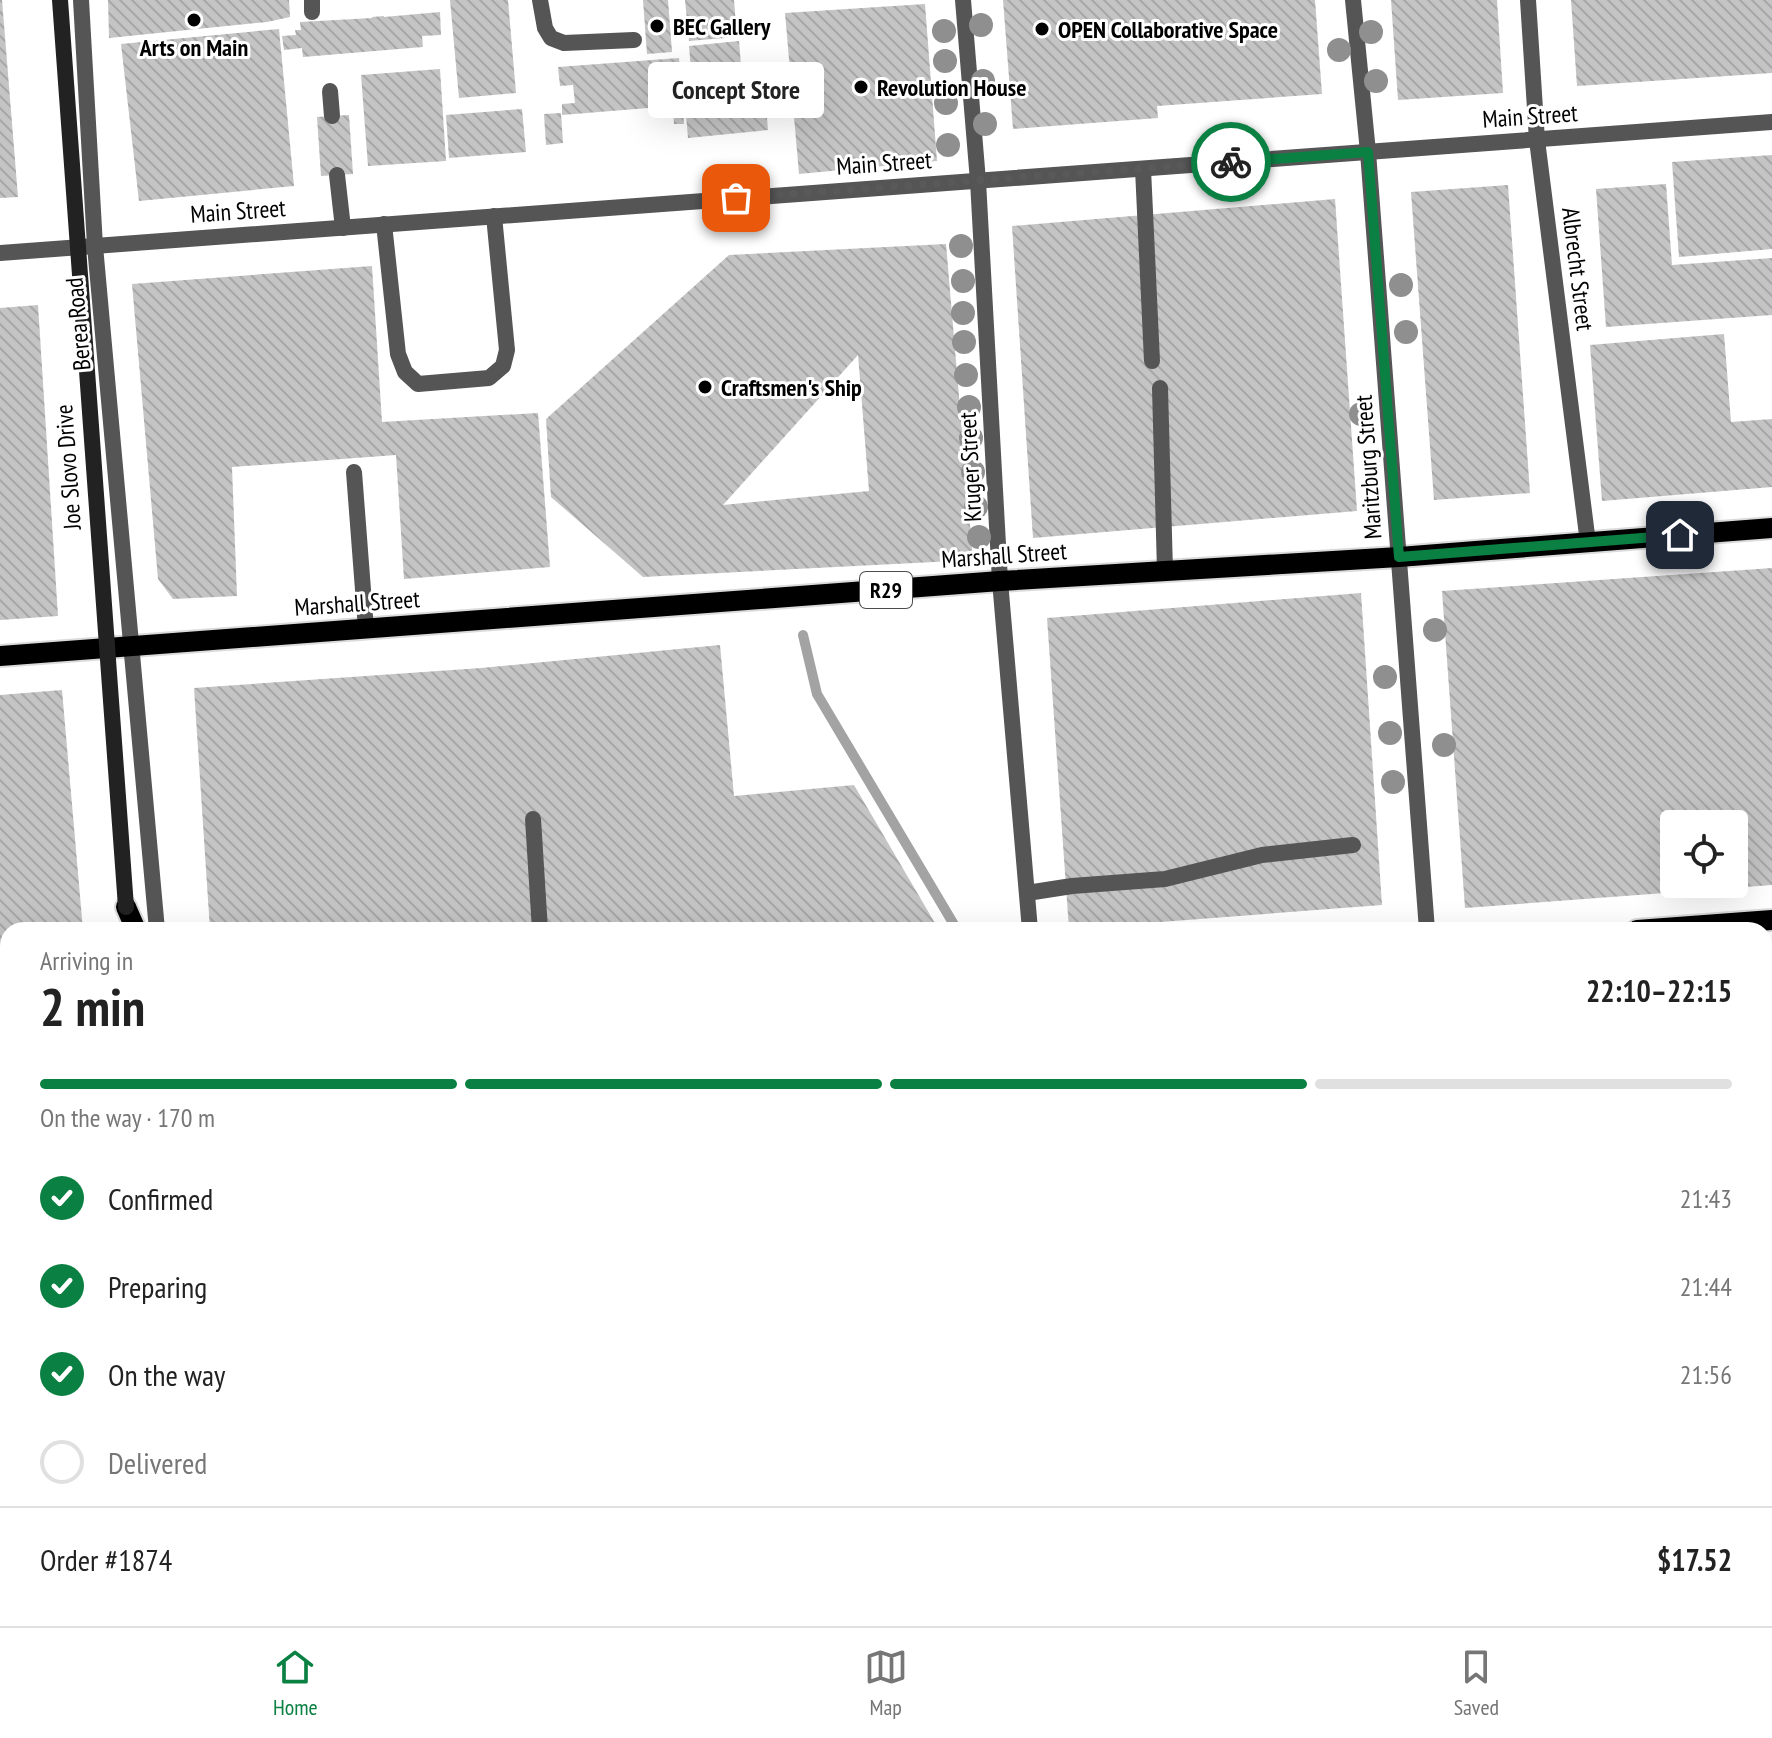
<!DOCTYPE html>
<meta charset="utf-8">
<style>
body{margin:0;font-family:"PT Sans Narrow",sans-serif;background:#f6f6f6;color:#222;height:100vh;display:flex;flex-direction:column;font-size:30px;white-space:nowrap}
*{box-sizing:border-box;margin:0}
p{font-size:26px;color:#767676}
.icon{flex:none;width:44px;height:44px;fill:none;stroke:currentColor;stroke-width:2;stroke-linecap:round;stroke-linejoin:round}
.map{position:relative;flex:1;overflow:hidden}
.panel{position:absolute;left:0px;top:922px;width:1772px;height:704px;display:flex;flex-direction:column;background:#fff;border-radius:24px 24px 0 0;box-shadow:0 8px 32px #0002}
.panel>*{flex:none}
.controls{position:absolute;left:1660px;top:810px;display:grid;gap:16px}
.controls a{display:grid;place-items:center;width:88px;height:88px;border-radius:8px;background:#fff;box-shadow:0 8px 32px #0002;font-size:40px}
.pin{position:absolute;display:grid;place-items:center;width:68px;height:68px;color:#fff;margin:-34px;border-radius:16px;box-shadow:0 4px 12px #0006}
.courier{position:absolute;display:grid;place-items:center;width:80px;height:80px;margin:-40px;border:6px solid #0b8043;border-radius:50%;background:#fff;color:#222;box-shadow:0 2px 10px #0007}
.bubble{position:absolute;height:56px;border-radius:8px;background:#fff;box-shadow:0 8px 32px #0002;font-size:26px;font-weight:700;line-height:56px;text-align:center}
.headline em{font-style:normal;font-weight:700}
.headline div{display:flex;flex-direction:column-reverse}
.headline{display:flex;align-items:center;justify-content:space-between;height:136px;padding:0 40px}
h1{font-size:52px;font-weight:700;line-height:60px}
.bar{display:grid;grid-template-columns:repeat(4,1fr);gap:12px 8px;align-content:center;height:96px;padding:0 40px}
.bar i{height:10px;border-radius:6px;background:#e0e0e0}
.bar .selected{background:#0b8043}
.bar p{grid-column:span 4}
.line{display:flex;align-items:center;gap:20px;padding:0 40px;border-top:2px solid #e0e0e0}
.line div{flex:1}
ol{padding:0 40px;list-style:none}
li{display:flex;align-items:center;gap:24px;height:88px}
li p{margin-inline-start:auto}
li .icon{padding:8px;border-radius:50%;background:#0b8043;color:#fff;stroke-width:4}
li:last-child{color:#767676}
li i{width:44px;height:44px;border:4px solid #e0e0e0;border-radius:50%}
.dock{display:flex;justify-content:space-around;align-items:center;height:112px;border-top:2px solid #e0e0e0;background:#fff;font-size:22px;color:#767676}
.dock a{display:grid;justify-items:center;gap:4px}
.dock .selected{color:#0b8043}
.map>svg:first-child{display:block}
</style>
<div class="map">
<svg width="1772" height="1626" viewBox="0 0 1772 1626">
<defs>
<pattern id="building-back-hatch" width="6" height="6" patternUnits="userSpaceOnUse" patternTransform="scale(2)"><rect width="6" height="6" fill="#c4c4c4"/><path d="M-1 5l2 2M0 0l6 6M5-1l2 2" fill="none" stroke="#a7a7a7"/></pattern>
</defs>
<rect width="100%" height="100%" fill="#fff"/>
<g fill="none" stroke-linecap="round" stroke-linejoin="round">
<g stroke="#a3a3a3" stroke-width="10">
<path d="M803 635 817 694 956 928"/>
<path d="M1342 1618 1347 1626"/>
</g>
</g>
<g fill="url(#building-back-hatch)" fill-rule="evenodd">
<path d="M0 0H2L18 197 0 198Z"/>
<path d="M108 0H289L290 17 267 22 109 38Z"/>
<path d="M450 0H508L516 93 459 98Z"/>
<path d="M643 0H668L672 52 647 54Z"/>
<path d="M685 0H734L737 37 689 41Z"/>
<path d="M1003 0H1315L1322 94 1157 106 1158 118 1013 129Z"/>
<path d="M1391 0H1497L1503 93 1398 100Z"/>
<path d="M1571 0H1772V73L1577 86Z"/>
<path d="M925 4 937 161 799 174 785 13Z"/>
<path d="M440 12 441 35 422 36 423 47 303 57 302 48 284 50 282 36 296 35 295 30H301L300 22 372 18V17L384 16V17Z"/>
<path d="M279 29 294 186 139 201 121 44Z"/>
<path d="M739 41 743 90 693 94 689 46Z"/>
<path d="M679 58 684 124H674L673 106 562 115V104L575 103 573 85 560 86 558 67Z"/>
<path d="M440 69 446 161 368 166 361 75Z"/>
<path d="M765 95 768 130 688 138 685 103Z"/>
<path d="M522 109 526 152 449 158 446 115Z"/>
<path d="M561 113 563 143 546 145 544 114Z"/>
<path d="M349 115 353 174 321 176 317 117Z"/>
<path d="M1772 155V249L1679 257 1672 162Z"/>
<path d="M1666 184 1672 265 1772 258V315L1606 327 1596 189Z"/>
<path d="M1508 185 1530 493 1434 500 1411 192Z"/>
<path d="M1335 199 1357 511 1033 538 1012 226Z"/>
<path d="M946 244 973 560 643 577 551 497 546 419 729 255ZM858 355 869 491 723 505Z"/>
<path d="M372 266 382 422 538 413 550 567 404 579 396 455 232 467 237 596 173 599 158 579 132 284Z"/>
<path d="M38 305 58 616 0 620V308Z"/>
<path d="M1724 334 1731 422 1772 419V487L1602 501 1590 345Z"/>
<path d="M1772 568V885L1465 908 1442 591ZM1674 824H1734V884H1674Z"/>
<path d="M1361 593 1382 905 1069 929 1047 618Z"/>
<path d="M720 645 734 796 854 785 939 930H210L194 688 481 668Z"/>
<path d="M62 690 83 930H8V1008H0V695Z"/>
<path d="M1764 967H1772V1273L1764 1274Z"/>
<path d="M8 1087V1401H0V1088Z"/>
<path d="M1772 1353V1626H1514L1513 1618H1764V1354Z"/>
<path d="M0 1486H8V1618H133V1626H0Z"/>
<path d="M693 1618H1323L1328 1626H694Z"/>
</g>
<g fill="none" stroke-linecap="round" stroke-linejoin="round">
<defs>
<g id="primary">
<path d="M0 656 1000 581 1399 557 1772 528"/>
<path d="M126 907 136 930"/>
<path d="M1637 930 1772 920"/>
<path d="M0 1050 8 1049"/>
<path d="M186 1618 187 1626"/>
<path d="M207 1626 209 1618"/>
</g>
</defs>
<use href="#primary" stroke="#dbdbdb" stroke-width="24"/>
<g stroke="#555" stroke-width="16">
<path d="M312 0V12"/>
<path d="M540 0 545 28 551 38 564 43 634 40"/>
<path d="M330 91 332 116"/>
<path d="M1143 169 1152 361"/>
<path d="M337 175 343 228"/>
<path d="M384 224 398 354 405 372 418 384 489 378 503 366 507 350 494 216"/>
<path d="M1160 388 1165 571"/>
<path d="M354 472 366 629"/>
<path d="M533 819 540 930"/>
<path d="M1027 893 1072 886 1165 879 1262 855 1353 845"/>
</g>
<g stroke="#555" stroke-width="16">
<path d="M81 0 95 246 157 930"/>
<path d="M963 0 978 181 1000 581 1030 930"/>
<path d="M1353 0 1368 152 1427 930"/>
<path d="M1528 0 1537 140 1588 543"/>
<path d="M0 253 1772 122"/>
<path d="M1764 1310 1772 1309"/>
<path d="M0 1442 8 1441"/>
<path d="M219 1618 220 1626"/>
<path d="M1476 1618 1477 1626"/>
</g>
<use href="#primary" stroke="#000" stroke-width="20"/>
<path stroke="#222" stroke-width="16" d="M60 0 126 907"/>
</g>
<g fill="#8f8f8f">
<circle cx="981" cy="25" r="12"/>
<circle cx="944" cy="31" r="12"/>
<circle cx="1371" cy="32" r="12"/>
<circle cx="1339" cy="50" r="12"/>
<circle cx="945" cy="61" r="12"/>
<circle cx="983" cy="81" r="12"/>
<circle cx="1376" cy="81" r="12"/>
<circle cx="946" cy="103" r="12"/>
<circle cx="985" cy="124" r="12"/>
<circle cx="948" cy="145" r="12"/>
<circle cx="961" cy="246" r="12"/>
<circle cx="963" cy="281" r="12"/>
<circle cx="1401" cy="285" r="12"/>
<circle cx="963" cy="313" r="12"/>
<circle cx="1406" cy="332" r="12"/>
<circle cx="964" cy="342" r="12"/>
<circle cx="966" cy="375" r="12"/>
<circle cx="969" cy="407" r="12"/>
<circle cx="1361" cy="414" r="12"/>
<circle cx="971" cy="438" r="12"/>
<circle cx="973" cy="472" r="12"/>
<circle cx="976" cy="507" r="12"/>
<circle cx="979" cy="537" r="12"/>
<circle cx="1435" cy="630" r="12"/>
<circle cx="1385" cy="677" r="12"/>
<circle cx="1390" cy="733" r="12"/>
<circle cx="1444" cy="745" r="12"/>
<circle cx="1393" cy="782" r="12"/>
</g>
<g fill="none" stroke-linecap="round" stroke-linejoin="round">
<path stroke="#595959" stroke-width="8" stroke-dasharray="0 14.4" d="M736 198 1231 162"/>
<path stroke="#0b8043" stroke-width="10" d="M1231 162 1368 152 1399 557 1680 535"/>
</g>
<g fill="#000" stroke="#fff" stroke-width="3">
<circle cx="194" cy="20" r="8"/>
<circle cx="657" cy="26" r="8"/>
<circle cx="1042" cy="29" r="8"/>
<circle cx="861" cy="87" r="8"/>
<circle cx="705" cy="387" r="8"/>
</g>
<g text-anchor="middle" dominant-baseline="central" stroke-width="6" stroke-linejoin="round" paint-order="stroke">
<rect fill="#fff" stroke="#4c4c4c" stroke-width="2" x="860" y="572" width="52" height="36" rx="6"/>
<g font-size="22" font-weight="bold" fill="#000">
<text x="886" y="590">R29</text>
</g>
<g font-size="24" font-weight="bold" fill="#000" stroke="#fff" text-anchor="start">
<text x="673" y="26">BEC Gallery</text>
<text x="1058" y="29">OPEN Collaborative Space</text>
<text x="194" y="47" text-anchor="middle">Arts on Main</text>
<text x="877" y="87">Revolution House</text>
<text x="721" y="387">Craftsmen's Ship</text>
</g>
<g font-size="24" fill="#000" stroke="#fff">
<text transform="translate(1530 116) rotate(-4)">Main Street</text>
<text transform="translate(884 163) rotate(-4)">Main Street</text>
<text transform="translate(238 211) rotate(-4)">Main Street</text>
<text transform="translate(1578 269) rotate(83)">Albrecht Street</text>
<text transform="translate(78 324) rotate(-95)">Berea Road</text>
<text transform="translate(68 467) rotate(-94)">Joe Slovo Drive</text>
<text transform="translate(970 467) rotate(-93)">Kruger Street</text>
<text transform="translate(1368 467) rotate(-94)">Maritzburg Street</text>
<text transform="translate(1004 555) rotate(-4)">Marshall Street</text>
<text transform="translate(357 603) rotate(-4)">Marshall Street</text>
</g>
</g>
</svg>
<div class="controls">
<a><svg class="icon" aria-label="locate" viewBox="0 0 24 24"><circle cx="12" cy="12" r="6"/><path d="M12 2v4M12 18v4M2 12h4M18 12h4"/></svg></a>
</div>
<div class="pin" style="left:736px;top:198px;background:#ea580c"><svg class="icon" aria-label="bag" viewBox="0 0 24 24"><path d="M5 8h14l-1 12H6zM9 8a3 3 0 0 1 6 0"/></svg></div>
<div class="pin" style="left:1680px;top:535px;background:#1f2937"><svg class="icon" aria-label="home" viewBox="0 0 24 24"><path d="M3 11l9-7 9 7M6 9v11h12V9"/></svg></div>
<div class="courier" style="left:1231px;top:162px"><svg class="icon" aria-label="bike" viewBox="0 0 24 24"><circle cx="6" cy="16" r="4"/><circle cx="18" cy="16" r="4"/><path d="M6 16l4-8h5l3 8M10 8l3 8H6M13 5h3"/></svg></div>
<div class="bubble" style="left:648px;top:62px;width:176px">Concept Store</div>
<section class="panel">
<div class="headline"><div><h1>2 min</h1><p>Arriving in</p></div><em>22:10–22:15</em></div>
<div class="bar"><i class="selected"></i><i class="selected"></i><i class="selected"></i><i></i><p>On the way · 170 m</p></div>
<ol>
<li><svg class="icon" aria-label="check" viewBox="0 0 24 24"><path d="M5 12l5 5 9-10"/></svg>Confirmed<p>21:43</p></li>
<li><svg class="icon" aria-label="check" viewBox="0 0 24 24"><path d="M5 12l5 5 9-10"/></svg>Preparing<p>21:44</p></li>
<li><svg class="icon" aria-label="check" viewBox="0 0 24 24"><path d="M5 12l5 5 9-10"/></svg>On the way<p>21:56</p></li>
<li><i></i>Delivered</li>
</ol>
<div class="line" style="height:104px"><div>Order #1874</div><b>$17.52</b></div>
</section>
</div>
<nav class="dock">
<a class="selected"><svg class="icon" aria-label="home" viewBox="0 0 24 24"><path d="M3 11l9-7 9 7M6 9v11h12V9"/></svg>Home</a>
<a><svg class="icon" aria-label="map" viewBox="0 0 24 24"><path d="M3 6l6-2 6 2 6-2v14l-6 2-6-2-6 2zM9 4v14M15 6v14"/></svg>Map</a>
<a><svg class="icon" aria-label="saved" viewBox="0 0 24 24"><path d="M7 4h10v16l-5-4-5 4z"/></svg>Saved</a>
</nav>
